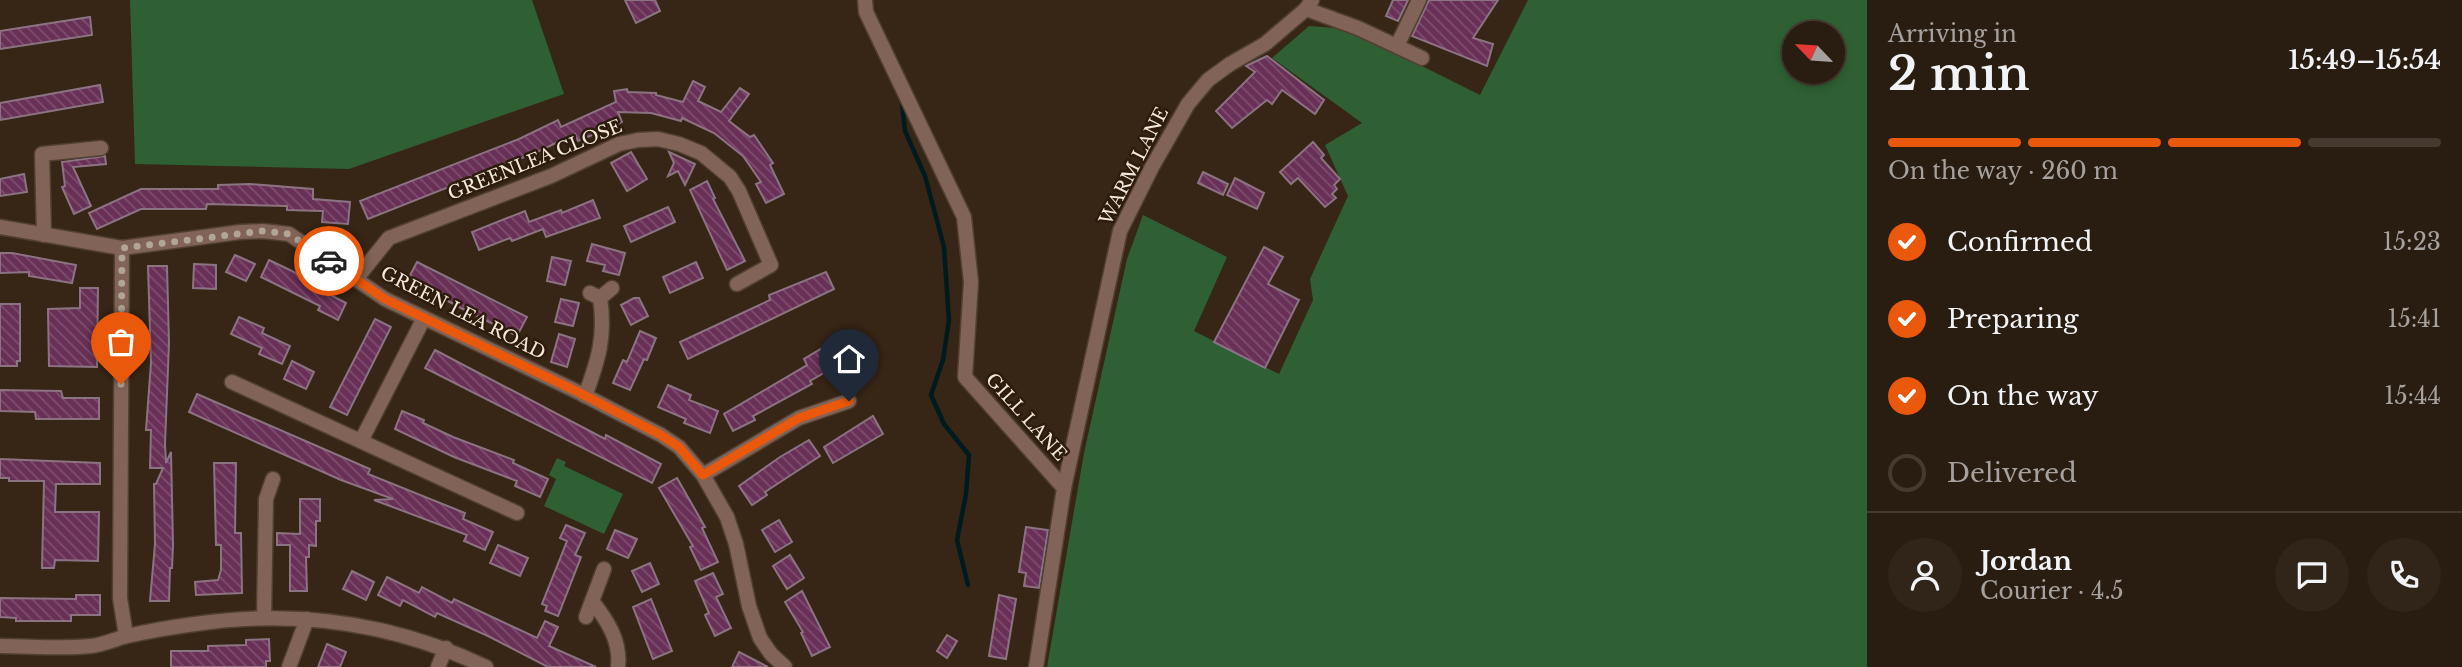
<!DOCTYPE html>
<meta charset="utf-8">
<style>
body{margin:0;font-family:"Libre Baskerville",serif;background:#312519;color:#f1f3f6;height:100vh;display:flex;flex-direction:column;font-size:26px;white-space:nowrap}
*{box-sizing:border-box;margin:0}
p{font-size:23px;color:#a5a19f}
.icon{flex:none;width:38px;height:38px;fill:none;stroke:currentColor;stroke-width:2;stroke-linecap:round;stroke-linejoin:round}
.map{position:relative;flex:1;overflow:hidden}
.panel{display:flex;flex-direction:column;background:#291c10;width:595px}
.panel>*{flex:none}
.needle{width:46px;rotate:295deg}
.controls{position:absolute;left:1782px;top:21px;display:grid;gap:14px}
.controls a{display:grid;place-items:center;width:63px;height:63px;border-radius:50%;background:#291c10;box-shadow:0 4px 10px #0003,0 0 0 2px #453a30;font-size:35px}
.pin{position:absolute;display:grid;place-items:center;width:60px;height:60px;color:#fff;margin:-72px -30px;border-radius:50% 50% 50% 0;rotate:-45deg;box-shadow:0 0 7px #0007}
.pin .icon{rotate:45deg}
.courier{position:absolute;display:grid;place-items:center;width:70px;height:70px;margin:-35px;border:5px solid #ea580c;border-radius:50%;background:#fff;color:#222;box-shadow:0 2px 9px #0007}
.head em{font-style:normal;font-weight:600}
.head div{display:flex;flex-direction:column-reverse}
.head{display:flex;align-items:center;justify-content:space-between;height:119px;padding:0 21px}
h1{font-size:46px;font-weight:600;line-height:52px}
.bar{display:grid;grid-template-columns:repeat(4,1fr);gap:10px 7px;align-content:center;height:84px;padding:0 21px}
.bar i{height:9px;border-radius:5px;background:#453a30}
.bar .selected{background:#ea580c}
.bar p{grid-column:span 4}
.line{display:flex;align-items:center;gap:18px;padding:0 21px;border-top:2px solid #453a30}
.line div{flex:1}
.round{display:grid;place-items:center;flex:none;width:74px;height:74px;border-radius:37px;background:#312519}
ol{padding:0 21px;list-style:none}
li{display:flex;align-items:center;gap:21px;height:77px}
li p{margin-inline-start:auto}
li .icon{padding:7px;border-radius:50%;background:#ea580c;color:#fff;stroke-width:4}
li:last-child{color:#a5a19f}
li i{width:38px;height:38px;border:4px solid #453a30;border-radius:50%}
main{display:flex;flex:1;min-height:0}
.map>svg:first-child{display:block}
</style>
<main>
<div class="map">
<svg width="1867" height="667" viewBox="0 0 1867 667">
<defs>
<pattern id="building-back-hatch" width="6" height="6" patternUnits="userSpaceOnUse" patternTransform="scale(1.75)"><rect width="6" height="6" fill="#683056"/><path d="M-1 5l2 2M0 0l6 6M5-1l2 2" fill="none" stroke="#7e4e6e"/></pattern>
</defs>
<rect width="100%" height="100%" fill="#372515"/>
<g fill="#2e6033" fill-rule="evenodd">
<path d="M130 0H532L564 94 349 169 135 164Z"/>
<path d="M1528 0H1867V667H1047L1084 453 1127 259 1143 215 1227 257 1194 331 1279 374 1313 300 1310 279 1348 196 1325 145 1362 123 1272 58 1309 26 1348 29 1480 95ZM1794 33H1832V72H1794Z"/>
<path d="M557 458 566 462 564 466 623 494 604 534 544 506 556 479 549 475Z"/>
</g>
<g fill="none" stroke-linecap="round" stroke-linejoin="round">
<path stroke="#001b1f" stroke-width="4.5" d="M902 103 905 131 925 176 944 247 949 320 943 360 931 395 944 424 969 455 966 494 957 540 968 585"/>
</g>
<g fill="url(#building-back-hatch)" stroke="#8c7382" stroke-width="2">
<path d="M625 0H655L660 11 636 23Z"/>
<path d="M1393 0H1408L1398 21 1386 16Z"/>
<path d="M1429 0H1498L1473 38 1493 44 1487 66 1412 36Z"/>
<path d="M90 17 92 35 0 49V31Z"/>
<path d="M1267 56 1324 100 1315 114 1282 90 1272 104 1267 100 1232 128 1216 111 1255 72 1246 66Z"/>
<path d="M693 81 705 87 698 101 721 112 740 88 749 94 729 121 750 137 754 135 773 163 770 165 784 194 766 203 756 184 761 182 743 156 714 133 682 118 681 121 651 113 618 112 622 122 602 131 578 141 575 134 537 152 368 219 360 201 519 139 558 120 561 127 616 102 614 91 627 89 628 92 656 93V95L683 102Z"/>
<path d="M100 85 103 102 0 120V103Z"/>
<path d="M1313 142 1324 155 1321 158 1340 179 1334 185 1337 189 1332 194 1336 198 1325 207 1298 178 1291 184 1280 172Z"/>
<path d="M631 152 647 179 627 191 611 163Z"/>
<path d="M669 152 695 164 685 185 678 171 668 176 674 163Z"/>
<path d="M105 156 106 164 73 167 91 206 74 214 62 187 65 186 62 162Z"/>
<path d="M1203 172 1228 184 1223 195 1198 183Z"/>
<path d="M24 174 27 192 0 196V179Z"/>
<path d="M1235 178 1264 193 1257 209 1227 195Z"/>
<path d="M707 181 715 198 713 199 745 261 727 270 690 190Z"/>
<path d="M250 184 313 189V199L350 202 348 224 322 222 323 211 287 210V206L207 204 206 209H141L97 229 89 213 141 189H218V185Z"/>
<path d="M593 200 600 218 546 237 543 229 512 241 510 238 479 250 472 232 525 211 529 222 561 210 562 213Z"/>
<path d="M668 207 675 222 631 242 624 226Z"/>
<path d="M592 244 625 253 619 275 603 271 605 265 587 261Z"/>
<path d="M1264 247 1283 257 1268 284 1299 300 1265 368 1214 342Z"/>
<path d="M0 253H12L76 265 72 283 29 276V272L0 273Z"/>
<path d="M235 255 255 264 246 281 226 272Z"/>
<path d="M552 257 571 261 565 285 547 281Z"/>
<path d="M269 260 319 284 317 288 346 303 338 320 318 310 320 306 261 277Z"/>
<path d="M417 262 527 317 517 336 457 306 408 279Z"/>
<path d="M696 262 703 278 670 293 663 277Z"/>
<path d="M194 264 216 265V289L193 288Z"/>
<path d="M148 266H167L169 343 165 444 166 463 171 452 173 545 172 568H170L169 601H150L155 544 154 484H156L163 468H150L151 430H146L151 363Z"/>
<path d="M826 272 834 289 688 359 680 342 770 300 769 295Z"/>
<path d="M80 288H98L97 367 49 366 48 309 80 308Z"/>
<path d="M634 298H639L648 316 631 325 621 305Z"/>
<path d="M561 299 579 303 573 326 555 322Z"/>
<path d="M0 304H20V361H17V366H0Z"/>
<path d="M239 317 264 328 262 333 290 346 282 364 259 354 262 348 231 334Z"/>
<path d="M375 319 391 327 347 415 330 407Z"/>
<path d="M640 331 656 338 647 360 644 359 630 390 613 383 623 360 627 362Z"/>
<path d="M861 333 868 353 845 361 810 381 812 384 753 416 755 420 733 431 724 414 807 365 804 359 829 344Z"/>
<path d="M559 334 575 339 567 367 551 362Z"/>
<path d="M435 350 605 439 606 435 661 464 652 483 425 368Z"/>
<path d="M292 361 314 372 306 389 284 379Z"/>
<path d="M668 385 691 395 689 400 718 411 710 433 684 423 686 419 658 407Z"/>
<path d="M0 390 61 391 63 398H99V419H36L35 412 0 411Z"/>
<path d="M197 394 370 469 368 474 465 513 463 519 493 532 485 550 464 541 467 535 374 500 393 499 341 480 189 412Z"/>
<path d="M402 411 424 420 423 423 453 437 514 460 513 463 548 479 540 497 515 486 517 481 454 457 395 429Z"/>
<path d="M873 416 883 434 833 463 824 447Z"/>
<path d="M809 440 820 456 765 492 767 495 752 505 739 486 780 457Z"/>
<path d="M0 459 100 463V484H56L55 512H99L98 561 55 560 54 568H42L44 481H9V478H0Z"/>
<path d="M214 463H236L235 533H241L242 593 196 595 195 582 218 580 221 570V545H216Z"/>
<path d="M677 478 705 527 702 528 718 562 701 570 690 547 693 546 659 488Z"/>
<path d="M300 499H320V521H316V546L309 545V557H306L307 591H290V545H277V533L300 534Z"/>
<path d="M779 520 792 542 775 552 762 530Z"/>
<path d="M566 525 585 533 575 555 581 557 558 616 545 611 547 606 542 604 567 541 560 538Z"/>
<path d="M1026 527 1048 530 1039 588 1024 586 1026 573 1019 572Z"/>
<path d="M615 530 637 539 628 558 607 549Z"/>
<path d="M498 545 528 558 520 576 490 563Z"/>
<path d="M790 555 804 578 787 589 773 566Z"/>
<path d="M650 563 659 584 642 592 632 571Z"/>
<path d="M352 571 374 582 366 600 343 589Z"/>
<path d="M713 573 723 594 716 597 731 628 715 636 705 615 709 613 695 581Z"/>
<path d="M387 577 419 593 422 587 452 603 454 599 537 638 545 621 558 627 549 646 596 667H548L488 636 437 613 435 617 403 600 400 606 378 595Z"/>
<path d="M802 591 830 647 812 656 801 633 803 632 785 602Z"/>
<path d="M76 595H100V615H71V621H16V618L0 617V598L76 599Z"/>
<path d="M999 595 1016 599 1006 659 989 656Z"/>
<path d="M651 599 672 651 653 659 633 607Z"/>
<path d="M947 635 957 641 947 658 937 651Z"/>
<path d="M269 639 270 661H266V667H171V651H208V646L246 645V640Z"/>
<path d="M327 644 346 652 340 667H318Z"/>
<path d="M739 652 768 667H732Z"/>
</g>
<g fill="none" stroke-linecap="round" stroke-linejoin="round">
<defs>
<g id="minor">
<path d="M865 0 866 12 964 217 971 282 965 377 1064 488 1036 667"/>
<path d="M1306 9 1358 28 1422 58"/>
<path d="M1397 46 1419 0"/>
<path d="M0 227 122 248 240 232 263 231 289 234 385 299 580 393 661 435 679 447 703 475 727 517 736 544 749 606 760 638 771 654 785 667"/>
<path d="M44 235 42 154 101 148"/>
<path d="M122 248 120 598 126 636"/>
<path d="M356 279 389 238 551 176 619 144 638 140 658 139 679 144 701 153 730 177 739 191 771 265 737 284"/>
<path d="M600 298 612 288"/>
<path d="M232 382 517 513"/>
<path d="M585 396C598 361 606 336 600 298L590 293"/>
<path d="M361 441 424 318"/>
<path d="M703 475 799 418 849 401"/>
<path d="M1064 488 1120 231 1152 167 1188 104 1208 80 1230 64 1265 44 1306 9 1312 0"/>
<path d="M592 601C607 620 621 641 618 667"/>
<path d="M586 617 604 569"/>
<path d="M264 618 266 499 273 479"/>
<path d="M0 646C30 646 61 649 91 646 103 645 115 639 127 636 149 631 173 627 195 624 297 609 394 623 486 667"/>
<path d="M289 667 307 619"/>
<path d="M438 667 446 648"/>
</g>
</defs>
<use href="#minor" stroke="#514031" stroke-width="17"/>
<use href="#minor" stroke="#816357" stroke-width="14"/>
</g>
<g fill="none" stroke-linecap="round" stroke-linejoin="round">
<path stroke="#b2a497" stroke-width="7" stroke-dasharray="0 12.6" d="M121 384 122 248 263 231 289 234 329 261"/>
<path stroke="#ea580c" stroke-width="9" d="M329 261 385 299 580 393 661 435 679 447 703 475 799 418 849 401"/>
</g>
<g text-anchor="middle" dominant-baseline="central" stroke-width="5" stroke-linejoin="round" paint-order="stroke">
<g font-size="18" fill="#f4e8dd" stroke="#2d1c0b">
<text transform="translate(535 160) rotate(-22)">GREENLEA CLOSE</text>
<text transform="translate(1134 166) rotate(-63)">WARM LANE</text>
<text transform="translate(463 313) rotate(27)">GREEN LEA ROAD</text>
<text transform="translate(1026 417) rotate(48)">GILL LANE</text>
</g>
</g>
</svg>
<div class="controls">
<a><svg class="needle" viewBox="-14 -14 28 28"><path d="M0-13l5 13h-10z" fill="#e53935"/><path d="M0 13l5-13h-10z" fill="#a5a19f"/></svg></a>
</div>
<div class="pin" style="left:121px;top:384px;background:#ea580c"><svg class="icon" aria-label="bag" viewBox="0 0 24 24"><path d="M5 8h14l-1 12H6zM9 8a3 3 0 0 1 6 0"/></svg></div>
<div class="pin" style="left:849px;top:401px;background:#1f2937"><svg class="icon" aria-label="home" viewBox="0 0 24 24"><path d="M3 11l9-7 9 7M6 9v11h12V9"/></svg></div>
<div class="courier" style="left:329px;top:261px"><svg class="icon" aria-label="car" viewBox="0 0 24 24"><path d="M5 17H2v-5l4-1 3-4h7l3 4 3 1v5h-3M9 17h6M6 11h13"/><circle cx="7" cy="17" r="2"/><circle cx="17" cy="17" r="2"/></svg></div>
</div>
<section class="panel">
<div class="head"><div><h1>2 min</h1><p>Arriving in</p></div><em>15:49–15:54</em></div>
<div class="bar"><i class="selected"></i><i class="selected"></i><i class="selected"></i><i></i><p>On the way · 260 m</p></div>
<ol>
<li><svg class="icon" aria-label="check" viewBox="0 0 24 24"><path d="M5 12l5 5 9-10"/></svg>Confirmed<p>15:23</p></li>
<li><svg class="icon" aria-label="check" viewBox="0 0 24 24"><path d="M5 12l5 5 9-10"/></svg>Preparing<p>15:41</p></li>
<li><svg class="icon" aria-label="check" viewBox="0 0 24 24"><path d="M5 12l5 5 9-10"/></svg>On the way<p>15:44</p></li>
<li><i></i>Delivered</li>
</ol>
<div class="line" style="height:126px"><a class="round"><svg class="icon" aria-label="person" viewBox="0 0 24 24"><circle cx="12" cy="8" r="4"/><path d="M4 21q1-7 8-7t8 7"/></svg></a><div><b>Jordan</b><p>Courier · 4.5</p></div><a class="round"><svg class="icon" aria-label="chat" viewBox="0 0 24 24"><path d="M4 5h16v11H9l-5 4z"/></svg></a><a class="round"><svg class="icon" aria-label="phone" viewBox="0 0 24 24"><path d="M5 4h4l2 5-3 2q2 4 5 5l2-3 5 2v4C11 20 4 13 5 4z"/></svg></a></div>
</section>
</main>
